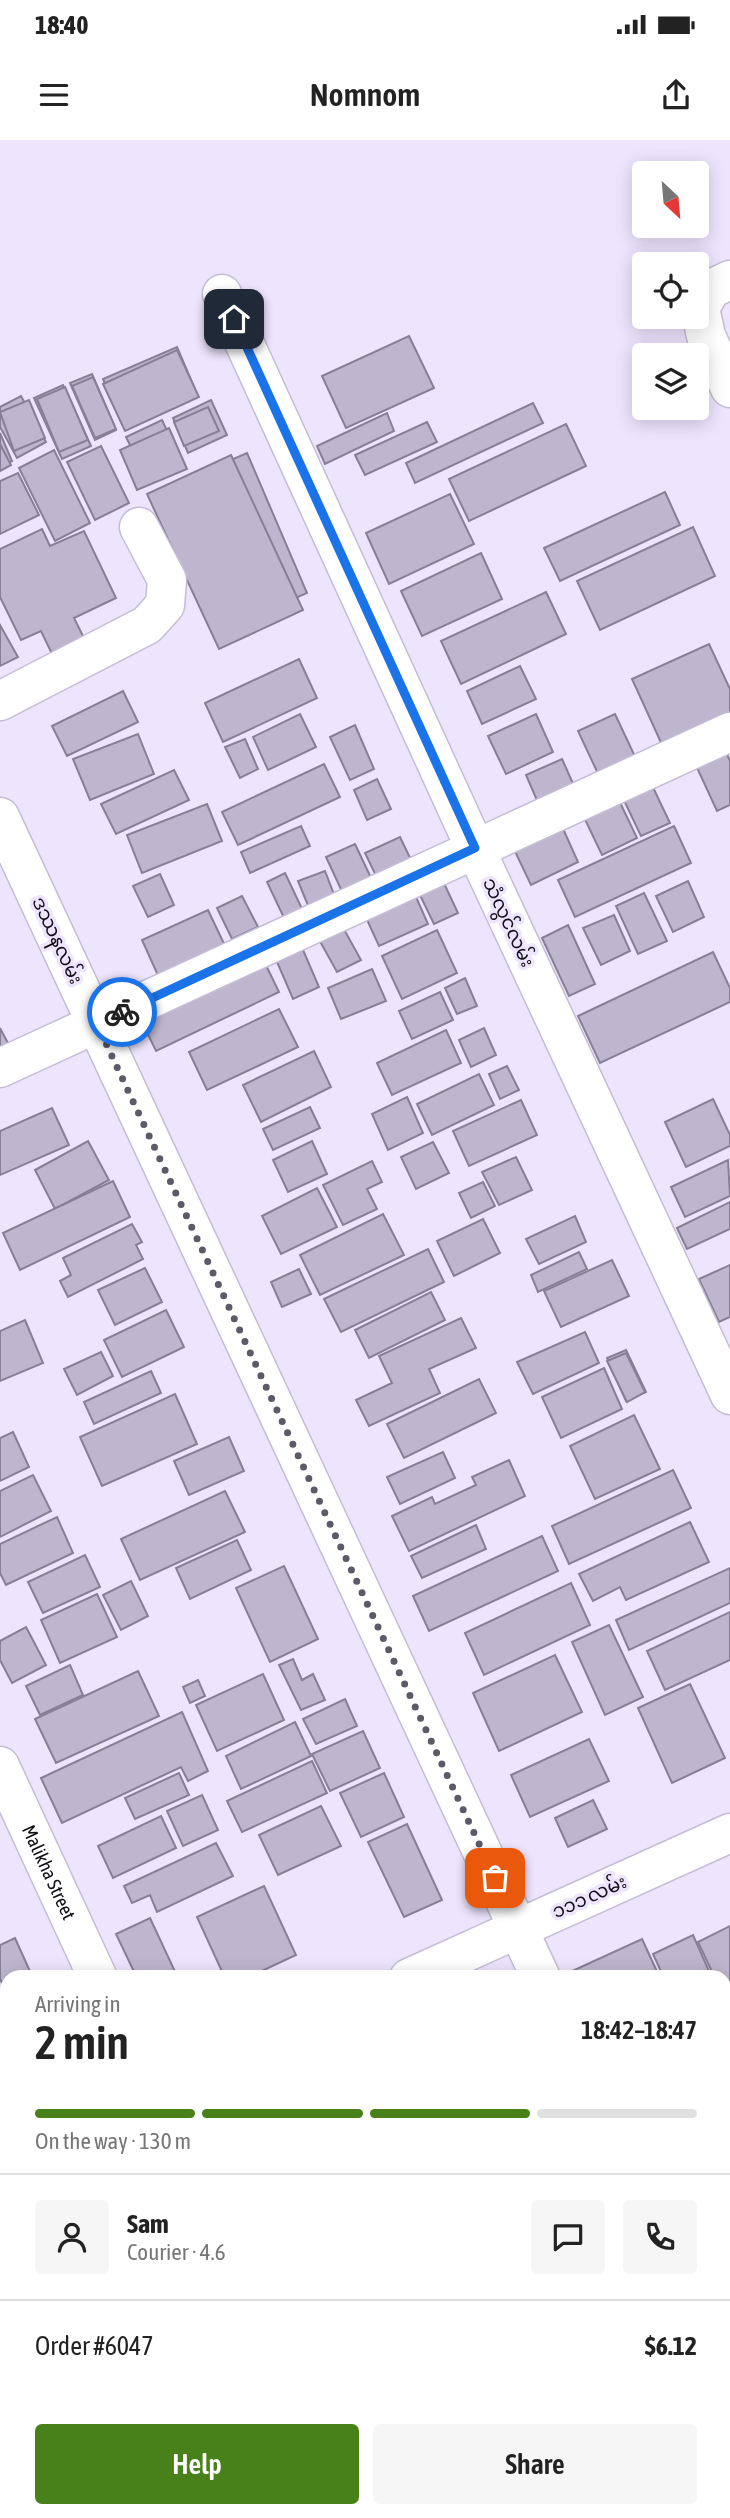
<!DOCTYPE html>
<meta charset="utf-8">
<style>
body{margin:0;font-family:"Asap Condensed","Noto Sans Myanmar",sans-serif;background:#f6f6f6;color:#222;height:100vh;display:flex;flex-direction:column;font-size:26px;white-space:nowrap}
*{box-sizing:border-box;margin:0}
p{font-size:23px;color:#767676}
.icon{flex:none;width:38px;height:38px;fill:none;stroke:currentColor;stroke-width:2;stroke-linecap:round;stroke-linejoin:round}
.map{position:relative;flex:1;overflow:hidden}
.details{position:absolute;left:0px;top:1830px;width:732px;height:548px;display:flex;flex-direction:column;background:#fff;border-radius:21px 21px 0 0;box-shadow:0 4px 18px #0003}
.details>*{flex:none}
.needle{width:46px;rotate:154deg}
.controls{position:absolute;left:632px;top:21px;display:grid;gap:14px}
.controls a{display:grid;place-items:center;width:77px;height:77px;border-radius:7px;background:#fff;box-shadow:0 4px 18px #0003;font-size:35px}
.pin{position:absolute;display:grid;place-items:center;width:60px;height:60px;color:#fff;margin:-30px;border-radius:14px;box-shadow:0 4px 10px #0006}
.courier{position:absolute;display:grid;place-items:center;width:70px;height:70px;margin:-35px;border:5px solid #1a73e8;border-radius:50%;background:#fff;color:#222;box-shadow:0 2px 9px #0007}
.overview em{font-style:normal;font-weight:600}
.overview div{display:flex;flex-direction:column-reverse}
.overview{display:flex;align-items:center;justify-content:space-between;height:119px;padding:0 35px}
h1{font-size:46px;font-weight:600;line-height:52px}
.bar{display:grid;grid-template-columns:repeat(4,1fr);gap:10px 7px;align-content:center;height:84px;padding:0 35px}
.bar i{height:9px;border-radius:5px;background:#e0e0e0}
.bar .on{background:#488019}
.bar p{grid-column:span 4}
.line{display:flex;align-items:center;gap:18px;padding:0 35px;border-top:2px solid #e0e0e0}
.line div{flex:1}
.round{display:grid;place-items:center;flex:none;width:74px;height:74px;border-radius:7px;background:#f6f6f6}
.button{display:flex;gap:14px;margin-top:auto;padding:14px 35px}
.button a{flex:1;height:80px;border-radius:7px;background:#488019;color:#fff;font-size:28px;font-weight:600;line-height:80px;text-align:center}
.button a+a{background:#f6f6f6;color:#222}
.status{display:flex;justify-content:space-between;align-items:center;height:49px;padding:0 35px;background:#fff;direction:ltr}
.status svg{height:19px;fill:currentColor}
header{display:flex;justify-content:space-between;align-items:center;height:91px;padding:0 35px;background:#fff;font-size:32px;font-weight:600}
.map>svg:first-child{display:block}
</style>
<div class="status"><b>18:40</b><svg viewBox="0 0 49 12"><path d="M0 12V9h3v3zM5 12V6h3v6zM10 12V3h3v9zM15 12V0h3v12zM26 1h20v11H26zM47 4h2v5h-2z"/></svg></div>
<header><svg class="icon" aria-label="menu" viewBox="0 0 24 24"><path d="M4 6h16M4 12h16M4 18h16"/></svg>Nomnom<svg class="icon" aria-label="share" viewBox="0 0 24 24"><path d="M12 15V3M7 8l5-5 5 5M5 13v7h14v-7"/></svg></header>
<div class="map">
<svg width="730" height="2378" viewBox="0 0 730 2378">
<rect width="100%" height="100%" fill="#ede5fe"/>
<g fill="#bdb6ce" stroke="#867f96" stroke-width="2">
<path d="M409 196 434 248 346 288 322 236Z"/>
<path d="M177 207 197 254 123 286 103 239Z"/>
<path d="M177 210 199 257 125 291 103 244Z"/>
<path d="M92 234 116 290 95 300 70 243Z"/>
<path d="M93 237 116 289 95 298 72 246Z"/>
<path d="M63 245 91 306 62 319 34 258Z"/>
<path d="M65 247 88 300 59 312 37 259Z"/>
<path d="M21 256 46 302 17 318 0 287V267Z"/>
<path d="M29 260 45 298 14 311 0 272Z"/>
<path d="M211 260 227 295 188 313 173 278Z"/>
<path d="M533 263 543 283 415 343 406 323Z"/>
<path d="M208 267 219 291 184 306 174 282Z"/>
<path d="M387 273 394 291 325 324 317 306Z"/>
<path d="M162 280 184 327 149 344 126 297Z"/>
<path d="M427 282 437 302 365 335 355 315Z"/>
<path d="M566 284 586 326 469 381 449 339Z"/>
<path d="M169 288 187 329 137 350 120 310Z"/>
<path d="M0 293 12 321 0 327Z"/>
<path d="M0 304 11 325 0 331Z"/>
<path d="M101 306 129 363 95 380 67 322Z"/>
<path d="M54 310 90 383 55 401 19 328Z"/>
<path d="M247 313 307 453 228 487 168 347Z"/>
<path d="M231 315 303 470 219 509 147 354Z"/>
<path d="M18 333 39 375 0 394V341Z"/>
<path d="M665 352 680 385 560 441 544 408Z"/>
<path d="M450 354 474 404 389 444 366 393Z"/>
<path d="M693 387 715 436 600 490 577 441Z"/>
<path d="M42 389 50 406 84 391 116 458 74 478 84 498 52 514 41 491 21 500 0 457V409Z"/>
<path d="M481 413 502 459 422 496 401 451Z"/>
<path d="M546 452 566 494 461 544 441 501Z"/>
<path d="M0 485 18 517 0 526Z"/>
<path d="M709 504 730 549V575L663 607 632 539Z"/>
<path d="M299 519 317 558 223 602 205 563Z"/>
<path d="M520 526 536 559 482 584 467 551Z"/>
<path d="M123 551 138 582 67 616 52 586Z"/>
<path d="M300 574 316 607 268 630 253 597Z"/>
<path d="M536 574 553 612 506 634 488 596Z"/>
<path d="M615 574 638 623 601 640 578 591Z"/>
<path d="M355 585 374 629 350 640 330 597Z"/>
<path d="M138 594 154 634 90 660 73 619Z"/>
<path d="M245 599 258 629 240 638 225 607Z"/>
<path d="M723 605 730 621V665L717 671 693 619Z"/>
<path d="M562 619 575 648 539 665 526 635Z"/>
<path d="M324 624 340 657 238 705 222 672Z"/>
<path d="M174 630 189 660 116 694 101 664Z"/>
<path d="M377 639 391 669 367 680 354 650Z"/>
<path d="M649 639 670 683 641 696 620 652Z"/>
<path d="M615 652 637 698 602 715 580 669Z"/>
<path d="M207 664 222 701 142 733 127 695Z"/>
<path d="M560 682 578 722 531 745 511 703Z"/>
<path d="M301 686 310 706 250 733 241 712Z"/>
<path d="M674 686 691 723 575 777 558 740Z"/>
<path d="M400 697 413 724 378 740 365 713Z"/>
<path d="M355 704 374 744 345 758 326 717Z"/>
<path d="M325 731 335 757 309 768 298 741Z"/>
<path d="M285 733 303 771 285 780 267 742Z"/>
<path d="M160 734 174 765 148 777 133 746Z"/>
<path d="M442 739 458 773 434 784 418 751Z"/>
<path d="M688 741 704 777 673 792 656 756Z"/>
<path d="M412 748 428 784 379 806 363 771Z"/>
<path d="M644 753 667 801 638 814 616 766Z"/>
<path d="M242 756 258 787 232 799 217 768Z"/>
<path d="M208 770 227 810 160 840 142 800Z"/>
<path d="M614 775 630 811 601 825 583 788Z"/>
<path d="M341 784 361 820 337 832 317 796Z"/>
<path d="M568 785 595 844 569 856 542 798Z"/>
<path d="M437 790 457 833 402 859 382 816Z"/>
<path d="M297 796 319 847 293 859 271 808Z"/>
<path d="M713 812 730 848V862L600 923 578 876Z"/>
<path d="M262 817 279 852 156 911 139 876Z"/>
<path d="M372 829 386 861 341 879 328 848Z"/>
<path d="M465 838 477 866 457 874 445 848Z"/>
<path d="M440 852 453 880 412 899 399 871Z"/>
<path d="M279 869 298 907 207 950 189 912Z"/>
<path d="M0 888 9 905 0 910Z"/>
<path d="M484 888 496 915 471 927 459 900Z"/>
<path d="M446 890 461 923 392 955 377 923Z"/>
<path d="M314 911 331 947 261 982 243 945Z"/>
<path d="M507 926 519 950 500 959 489 934Z"/>
<path d="M479 934 494 965 432 995 417 964Z"/>
<path d="M407 957 423 993 388 1010 372 974Z"/>
<path d="M713 959 730 995V1006L686 1027 665 982Z"/>
<path d="M521 960 537 995 469 1026 453 991Z"/>
<path d="M310 967 320 988 273 1010 263 989Z"/>
<path d="M52 968 69 1005 0 1035V991Z"/>
<path d="M88 1001 109 1040 55 1069 35 1030Z"/>
<path d="M312 1001 327 1034 288 1052 273 1020Z"/>
<path d="M433 1002 449 1033 416 1049 401 1017Z"/>
<path d="M516 1017 532 1050 499 1065 482 1032Z"/>
<path d="M728 1020 730 1056 685 1077 671 1047Z"/>
<path d="M372 1021 382 1042 367 1049 377 1069 343 1085 323 1045Z"/>
<path d="M113 1041 130 1077 20 1130 3 1093Z"/>
<path d="M483 1042 495 1066 471 1078 459 1053Z"/>
<path d="M317 1048 337 1087 281 1114 262 1076Z"/>
<path d="M730 1062V1089L687 1109 677 1088Z"/>
<path d="M383 1074 404 1115 320 1155 300 1115Z"/>
<path d="M575 1076 586 1102 539 1124 526 1099Z"/>
<path d="M483 1079 500 1113 454 1136 437 1101Z"/>
<path d="M132 1084 142 1102 136 1105 143 1119 68 1157 60 1141 71 1135 63 1118Z"/>
<path d="M428 1109 444 1142 341 1192 324 1159Z"/>
<path d="M579 1112 587 1129 538 1152 531 1135Z"/>
<path d="M612 1120 629 1156 561 1187 544 1151Z"/>
<path d="M730 1125V1177L719 1182 699 1139Z"/>
<path d="M145 1128 162 1162 115 1185 98 1150Z"/>
<path d="M299 1129 311 1154 282 1167 271 1142Z"/>
<path d="M431 1152 445 1180 369 1218 355 1190Z"/>
<path d="M166 1170 184 1207 122 1237 104 1200Z"/>
<path d="M461 1178 476 1208 429 1229 440 1253 369 1286 356 1260 392 1243 379 1216Z"/>
<path d="M25 1180 43 1223 0 1241V1191Z"/>
<path d="M585 1192 599 1223 533 1254 517 1222Z"/>
<path d="M626 1210 646 1252 626 1261 607 1218Z"/>
<path d="M101 1212 113 1236 77 1255 64 1229Z"/>
<path d="M626 1213 645 1252 627 1262 607 1221Z"/>
<path d="M604 1228 622 1269 561 1298 542 1257Z"/>
<path d="M151 1231 161 1253 94 1284 84 1262Z"/>
<path d="M479 1239 496 1273 404 1318 387 1284Z"/>
<path d="M175 1254 197 1304 102 1346 80 1297Z"/>
<path d="M634 1275 660 1329 595 1359 570 1306Z"/>
<path d="M13 1292 29 1327 0 1341V1298Z"/>
<path d="M229 1297 244 1331 189 1355 174 1321Z"/>
<path d="M443 1312 455 1338 400 1364 387 1337Z"/>
<path d="M509 1320 525 1356 409 1411 392 1376 432 1357 435 1364 476 1345 472 1337Z"/>
<path d="M673 1330 691 1368 569 1424 552 1386Z"/>
<path d="M33 1335 51 1371 0 1397V1351Z"/>
<path d="M225 1351 245 1392 140 1440 121 1399Z"/>
<path d="M57 1377 73 1413 6 1445 0 1433V1404Z"/>
<path d="M690 1382 709 1422 626 1460 620 1447 593 1461 579 1434Z"/>
<path d="M476 1385 486 1409 422 1438 411 1416Z"/>
<path d="M542 1396 558 1431 429 1491 413 1456Z"/>
<path d="M237 1400 251 1430 190 1459 176 1428Z"/>
<path d="M85 1415 100 1447 43 1473 28 1442Z"/>
<path d="M284 1426 318 1499 270 1522 236 1448Z"/>
<path d="M730 1428V1463L629 1510 616 1480Z"/>
<path d="M131 1441 148 1476 121 1490 103 1455Z"/>
<path d="M571 1443 590 1485 484 1535 465 1493Z"/>
<path d="M97 1454 117 1497 60 1523 41 1480Z"/>
<path d="M730 1472V1520L665 1550 647 1511Z"/>
<path d="M609 1485 643 1557 605 1575 572 1502Z"/>
<path d="M26 1487 46 1525 12 1543 0 1520V1501Z"/>
<path d="M555 1515 582 1572 499 1611 473 1553Z"/>
<path d="M293 1519 302 1540 313 1534 325 1560 301 1570 279 1525Z"/>
<path d="M70 1525 83 1555 40 1575 26 1546Z"/>
<path d="M138 1531 159 1576 56 1623 35 1579Z"/>
<path d="M263 1534 284 1580 217 1611 196 1565Z"/>
<path d="M198 1540 205 1556 190 1563 183 1547Z"/>
<path d="M690 1544 725 1618 672 1643 638 1568Z"/>
<path d="M345 1559 357 1586 316 1604 303 1579Z"/>
<path d="M182 1572 208 1631 188 1641 181 1627 62 1683 41 1638Z"/>
<path d="M295 1582 311 1616 241 1649 226 1616Z"/>
<path d="M363 1591 380 1628 330 1651 312 1614Z"/>
<path d="M589 1599 609 1641 530 1677 511 1635Z"/>
<path d="M312 1621 327 1653 242 1692 227 1661Z"/>
<path d="M179 1633 189 1655 135 1679 125 1658Z"/>
<path d="M384 1633 404 1677 361 1697 340 1653Z"/>
<path d="M202 1655 218 1690 183 1706 167 1671Z"/>
<path d="M593 1660 607 1689 568 1707 555 1678Z"/>
<path d="M321 1666 341 1706 278 1735 259 1695Z"/>
<path d="M161 1676 176 1708 113 1738 98 1706Z"/>
<path d="M407 1684 442 1760 404 1777 368 1702Z"/>
<path d="M216 1703 233 1736 157 1772 150 1755 132 1763 124 1746Z"/>
<path d="M264 1746 296 1815 247 1838H225L197 1777Z"/>
<path d="M150 1778 178 1838H137L116 1794Z"/>
<path d="M730 1786V1867L724 1857V1838H715L698 1802Z"/>
<path d="M693 1795 712 1838H664L653 1814Z"/>
<path d="M15 1798 33 1838H7L6 1851 0 1839V1805Z"/>
<path d="M642 1799 660 1838H573L570 1832Z"/>
<path d="M730 1888V1970L724 1973V1891Z"/>
<path d="M730 1986V2024L724 2013V1988Z"/>
<path d="M730 2038V2086L724 2074V2041Z"/>
<path d="M730 2094V2132L724 2120V2096Z"/>
<path d="M7 2149V2239H5L0 2228V2152Z"/>
<path d="M571 2371H650L653 2378H574Z"/>
</g>
<g fill="none" stroke-linecap="round" stroke-linejoin="round">
<defs>
<g id="minor">
<path d="M730 140 711 149 700 168 706 196 730 248"/>
<path d="M222 154 475 708 730 1255"/>
<path d="M0 561 147 485 165 465 167 440 139 387"/>
<path d="M0 677 541 1838"/>
<path d="M0 928 730 592"/>
<path id="s1" d="M0 1626 98 1838"/>
<path d="M409 1838 730 1693"/>
<path d="M0 2024 7 2021"/>
<path d="M724 2232 730 2244"/>
</g>
</defs>
<use href="#minor" stroke="#c4bdd5" stroke-width="41"/>
<use href="#minor" stroke="#fff" stroke-width="38"/>
</g>
<g fill="none" stroke-linecap="round" stroke-linejoin="round">
<path stroke="#5e5967" stroke-width="7" stroke-dasharray="0 12.6" d="M122 872 97 884 495 1738"/>
<path stroke="#1a73e8" stroke-width="9" d="M122 872 475 708 234 179"/>
</g>
<g text-anchor="middle" dominant-baseline="central" stroke-width="7" stroke-linejoin="round" paint-order="stroke">
<g font-size="19" fill="#110e16" stroke="#ede5fe">
<text transform="translate(509 782) rotate(65)">သံလွင်လမ်း</text>
<text transform="translate(58 800) rotate(65)">ဒဿနလမ်း</text>
<text stroke="none"><textPath href="#s1" startOffset="117">Malikha Street</textPath></text>
<text transform="translate(589 1756) rotate(-24)">၁၁၁ လမ်း</text>
</g>
</g>
</svg>
<div class="controls">
<a><svg class="needle" viewBox="-14 -14 28 28"><path d="M0-13l5 13h-10z" fill="#e53935"/><path d="M0 13l5-13h-10z" fill="#767676"/></svg></a>
<a><svg class="icon" aria-label="locate" viewBox="0 0 24 24"><circle cx="12" cy="12" r="6"/><path d="M12 2v4M12 18v4M2 12h4M18 12h4"/></svg></a>
<a><svg class="icon" aria-label="layers" viewBox="0 0 24 24"><path d="M12 4l9 5-9 5-9-5zM3 14l9 5 9-5"/></svg></a>
</div>
<div class="pin" style="left:495px;top:1738px;background:#ea580c"><svg class="icon" aria-label="bag" viewBox="0 0 24 24"><path d="M5 8h14l-1 12H6zM9 8a3 3 0 0 1 6 0"/></svg></div>
<div class="pin" style="left:234px;top:179px;background:#1f2937"><svg class="icon" aria-label="home" viewBox="0 0 24 24"><path d="M3 11l9-7 9 7M6 9v11h12V9"/></svg></div>
<div class="courier" style="left:122px;top:872px"><svg class="icon" aria-label="bike" viewBox="0 0 24 24"><circle cx="6" cy="16" r="4"/><circle cx="18" cy="16" r="4"/><path d="M6 16l4-8h5l3 8M10 8l3 8H6M13 5h3"/></svg></div>
<section class="details">
<div class="overview"><div><h1>2 min</h1><p>Arriving in</p></div><em>18:42–18:47</em></div>
<div class="bar"><i class="on"></i><i class="on"></i><i class="on"></i><i></i><p>On the way · 130 m</p></div>
<div class="line" style="height:126px"><a class="round"><svg class="icon" aria-label="person" viewBox="0 0 24 24"><circle cx="12" cy="8" r="4"/><path d="M4 21q1-7 8-7t8 7"/></svg></a><div><b>Sam</b><p>Courier · 4.6</p></div><a class="round"><svg class="icon" aria-label="chat" viewBox="0 0 24 24"><path d="M4 5h16v11H9l-5 4z"/></svg></a><a class="round"><svg class="icon" aria-label="phone" viewBox="0 0 24 24"><path d="M5 4h4l2 5-3 2q2 4 5 5l2-3 5 2v4C11 20 4 13 5 4z"/></svg></a></div>
<div class="line" style="height:91px"><div>Order #6047</div><b>$6.12</b></div>
<div class="button"><a>Help</a><a>Share</a></div>
</section>
</div>
